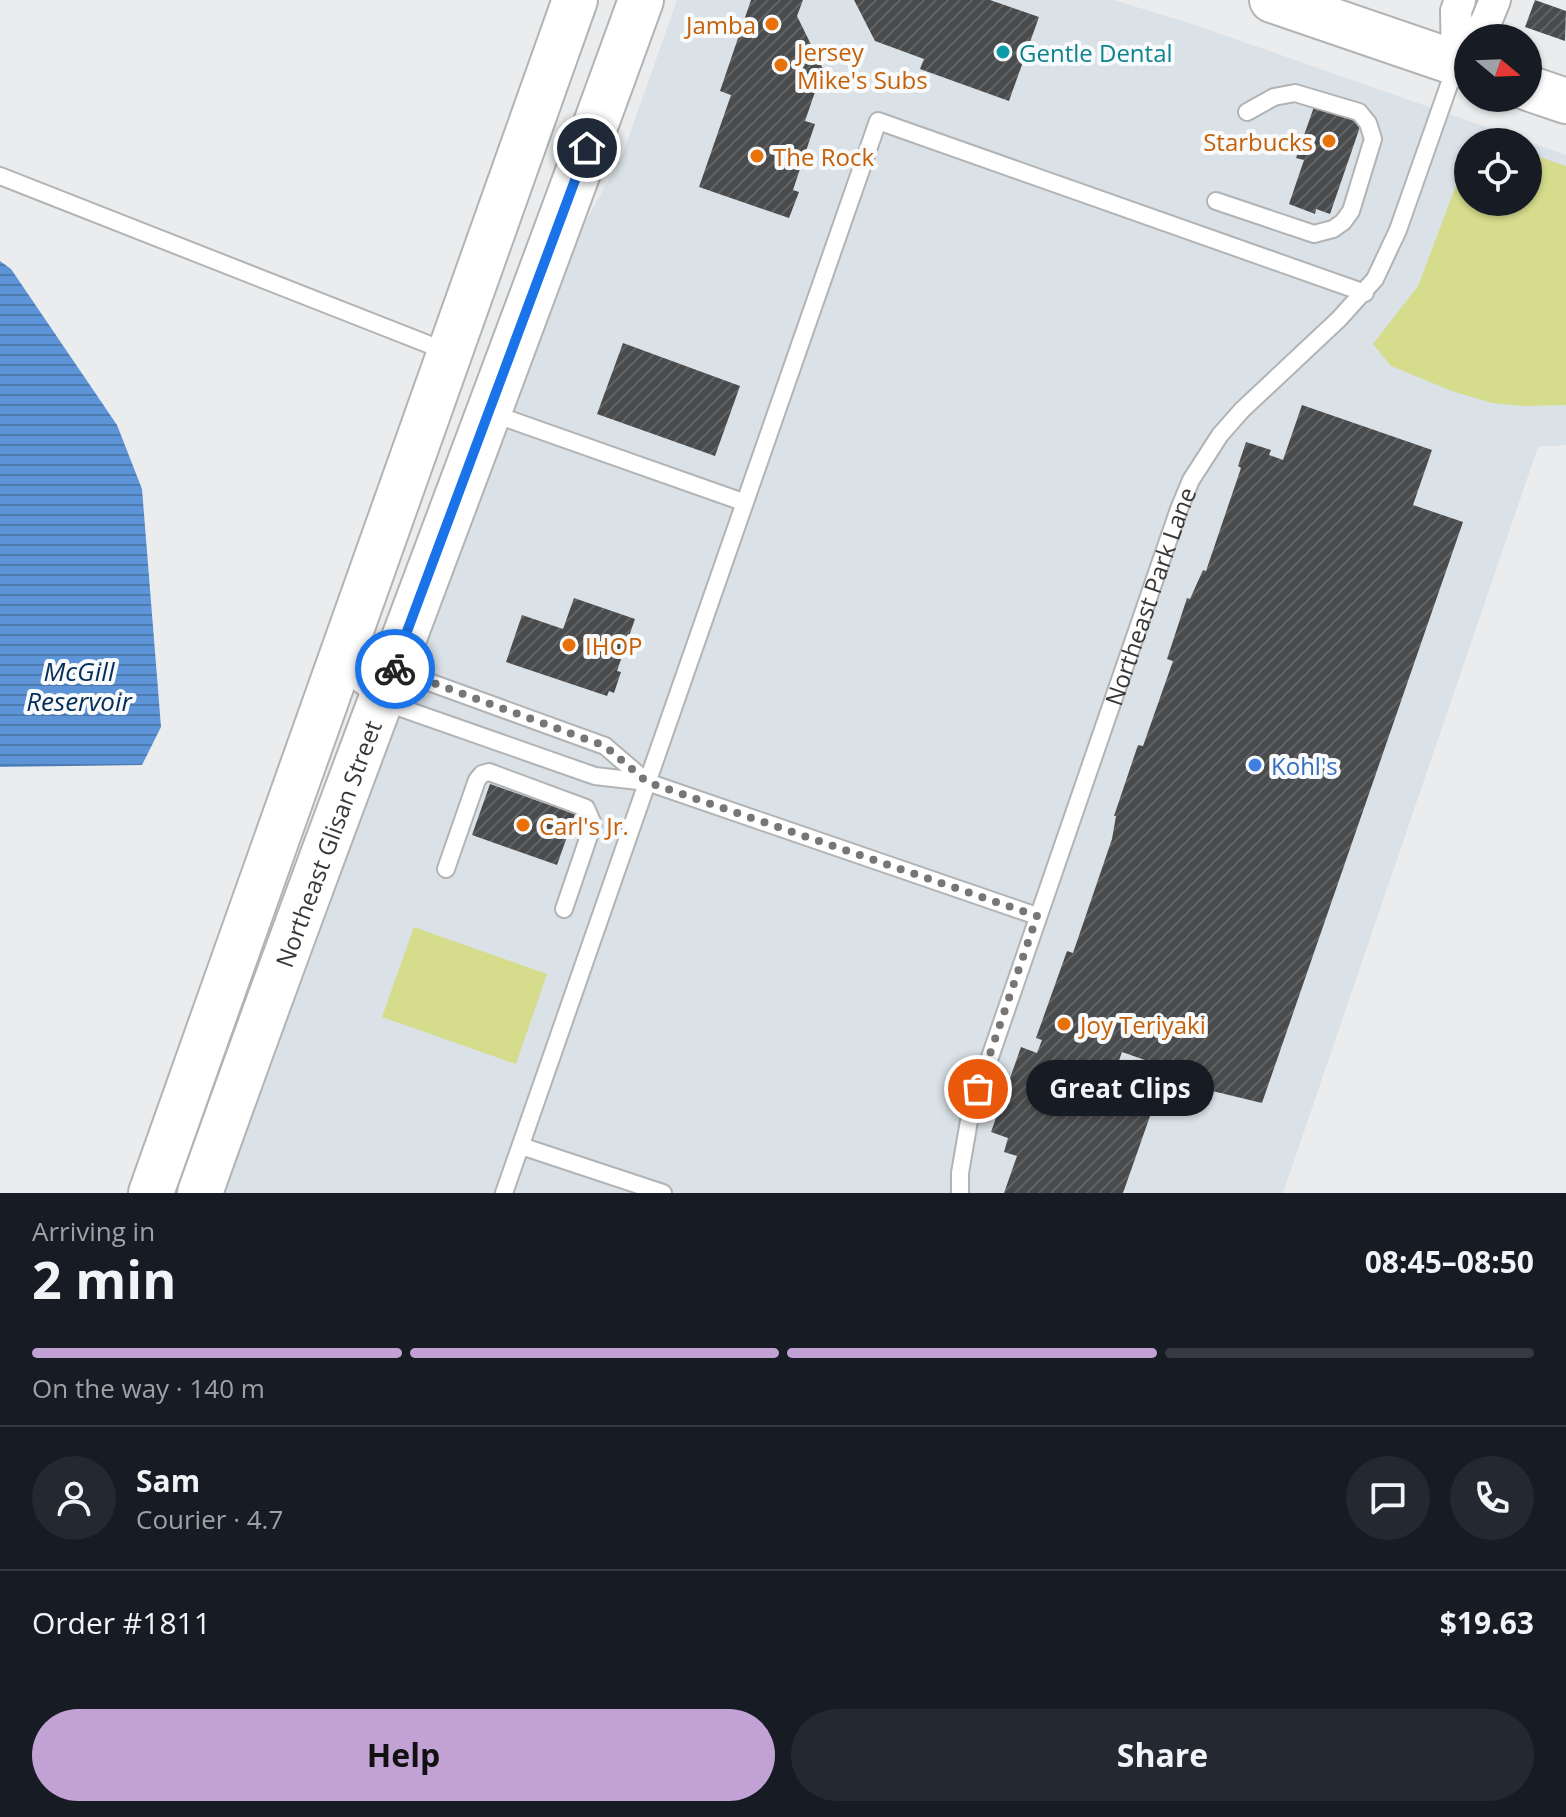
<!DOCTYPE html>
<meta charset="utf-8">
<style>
body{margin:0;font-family:"Open Sans",sans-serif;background:#242831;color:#f1f3f6;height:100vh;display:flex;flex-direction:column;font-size:30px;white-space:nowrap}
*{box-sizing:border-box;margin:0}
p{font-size:26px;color:#9ea1a6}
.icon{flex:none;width:44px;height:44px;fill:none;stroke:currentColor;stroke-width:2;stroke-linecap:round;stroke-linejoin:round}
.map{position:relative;height:1193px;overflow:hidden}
.drawer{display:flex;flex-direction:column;background:#171b24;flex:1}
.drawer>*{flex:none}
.needle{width:52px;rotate:109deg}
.fabs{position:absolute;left:1454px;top:24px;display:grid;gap:16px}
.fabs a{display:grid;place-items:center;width:88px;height:88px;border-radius:50%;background:#171b24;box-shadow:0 2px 6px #0004;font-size:40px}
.pin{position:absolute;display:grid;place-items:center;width:68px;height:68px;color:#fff;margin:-34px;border:4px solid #fff;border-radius:50%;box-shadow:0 2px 8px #0007}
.courier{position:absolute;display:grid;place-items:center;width:80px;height:80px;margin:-40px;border:6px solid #1a73e8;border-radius:50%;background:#fff;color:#222;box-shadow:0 2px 10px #0007}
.bubble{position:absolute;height:56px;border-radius:28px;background:#171b24;box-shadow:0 2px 6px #0004;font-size:26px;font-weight:700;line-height:56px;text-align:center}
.overview em{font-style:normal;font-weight:700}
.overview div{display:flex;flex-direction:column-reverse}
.overview{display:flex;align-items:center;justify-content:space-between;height:136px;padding:0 32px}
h1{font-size:52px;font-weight:700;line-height:60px}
.bar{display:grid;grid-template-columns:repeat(4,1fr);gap:12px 8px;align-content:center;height:96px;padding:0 32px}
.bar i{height:10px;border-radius:6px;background:#363941}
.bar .current{background:#c2a1d5}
.bar p{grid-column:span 4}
.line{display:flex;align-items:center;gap:20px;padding:0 32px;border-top:2px solid #363941}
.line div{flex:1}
.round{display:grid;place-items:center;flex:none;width:84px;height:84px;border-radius:42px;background:#242831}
.action{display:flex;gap:16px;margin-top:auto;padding:16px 32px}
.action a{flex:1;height:92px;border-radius:48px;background:#c2a1d5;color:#111;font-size:32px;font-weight:700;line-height:92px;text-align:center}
.action a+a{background:#242831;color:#f1f3f6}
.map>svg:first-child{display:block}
</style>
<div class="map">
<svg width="1566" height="1193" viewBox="0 0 1566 1193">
<defs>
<pattern id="water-rules" width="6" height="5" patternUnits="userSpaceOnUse" patternTransform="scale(2)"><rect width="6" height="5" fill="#5c94d7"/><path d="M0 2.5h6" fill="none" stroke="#4d7aaf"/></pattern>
<pattern id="building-hatch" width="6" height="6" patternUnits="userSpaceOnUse" patternTransform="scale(2)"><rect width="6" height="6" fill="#4a4b4c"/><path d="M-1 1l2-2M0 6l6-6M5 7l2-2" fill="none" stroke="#626364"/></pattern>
</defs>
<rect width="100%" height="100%" fill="#ebeced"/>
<path fill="#dae2e7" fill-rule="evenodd" d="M677 0H1114L1198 26 1566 155V445L1538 447 1283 1193H221L416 661 580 231 622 156ZM1468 142H1528V202H1468Z"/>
<g fill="#d5dc8c">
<path d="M1528 153 1566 166V405L1523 406 1492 403 1452 391 1391 366 1373 344 1418 286 1468 154V202H1528Z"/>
<path d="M414 927 547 974 516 1064 382 1017Z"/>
</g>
<path fill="url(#water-rules)" d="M0 261 11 269 117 425 142 489 161 727 142 765 0 767Z"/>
<g fill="url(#building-hatch)">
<path d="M751 0H803L797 16 823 69 805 121 815 124 793 190 799 192 789 218 699 187 731 95 720 91Z"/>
<path d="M854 0H990L1039 17 1009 101 920 69 924 59 875 41Z"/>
<path d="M1535 0 1566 11 1565 41 1525 27Z"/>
<path d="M1315 104 1361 124 1330 214 1316 209 1315 214 1289 204 1304 160 1296 158Z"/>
<path d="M623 343 740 386 715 456 597 414Z"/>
<path d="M1302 405 1432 450 1413 505 1463 522 1262 1103 1175 1082 1179 1072 1122 1052 1117 1066 1162 1082 1123 1193H1004L1017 1156 1004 1152 1008 1138 991 1132 1021 1047 1037 1053 1042 1040 1036 1038 1067 951 1073 953 1112 839 1116 816H1114L1138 745 1143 746 1173 661 1167 659 1187 598 1190 599 1203 570 1206 571 1241 468 1238 466 1246 442 1271 450 1269 455 1283 460Z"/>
<path d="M574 598 635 619 617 671 621 672 614 693 609 691 607 696 506 662 522 615 563 629Z"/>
<path d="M490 784 575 814 557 865 472 835Z"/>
</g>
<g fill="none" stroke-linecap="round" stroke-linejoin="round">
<defs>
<g id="lane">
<path d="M0 176 448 352"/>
<path d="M1216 201 1314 234 1333 229 1343 222 1351 211 1373 139 1368 123 1359 112 1295 93 1274 97 1247 112"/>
<path d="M491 413 743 502"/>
<path d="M339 667 393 669 605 746 647 782"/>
<path d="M341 669 381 701 595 776 647 782 1037 916"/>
<path d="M446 869 477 780 482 774 489 772 586 808 593 824 564 909"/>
<path d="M521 1146 663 1193"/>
<path d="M504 1193 878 121 1365 293"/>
<path id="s1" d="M960 1193V1173L970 1115 1179 509 1191 480 1220 435 1242 410 1339 319 1375 279 1398 230 1456 65"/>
</g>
<g id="street">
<path d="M1475 38 1486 22 1495 0"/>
<path d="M1457 63 1456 11 1460 0"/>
</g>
<g id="secondary">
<path d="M1272 0 1468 67"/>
<path d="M1528 88 1566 101"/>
<path d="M151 1193 575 0"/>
<path id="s2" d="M200 1193C342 793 497 399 641 0"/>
</g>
</defs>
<use href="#lane" stroke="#b2b3b4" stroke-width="20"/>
<use href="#street" stroke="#b2b3b4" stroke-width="34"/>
<use href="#secondary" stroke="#b2b3b4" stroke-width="48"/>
<use href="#lane" stroke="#fff" stroke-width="16"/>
<use href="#street" stroke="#fff" stroke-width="30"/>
<use href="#secondary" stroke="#fff" stroke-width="44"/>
</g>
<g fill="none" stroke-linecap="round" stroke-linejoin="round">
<path stroke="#767677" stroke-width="8" stroke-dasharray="0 14.4" d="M395 669 605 746 647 782 1037 916 978 1089"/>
<path stroke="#1a73e8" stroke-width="10" d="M395 669H393L587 148"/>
</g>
<g fill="#e8710a" stroke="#f8fafb" stroke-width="3">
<circle cx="772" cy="24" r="8"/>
<circle cx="781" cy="65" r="8"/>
<circle cx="1329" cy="141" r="8"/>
<circle cx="757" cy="156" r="8"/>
<circle cx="569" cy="645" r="8"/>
<circle cx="523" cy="825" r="8"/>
<circle cx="1064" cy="1024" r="8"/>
</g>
<circle fill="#0f9aa8" stroke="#f8fafb" stroke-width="3" cx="1003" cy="52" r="8"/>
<circle fill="#3f7fe0" stroke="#f8fafb" stroke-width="3" cx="1255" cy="765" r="8"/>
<g text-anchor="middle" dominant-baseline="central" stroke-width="8" stroke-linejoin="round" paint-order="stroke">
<g font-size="24" fill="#c56008" stroke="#f8fafb" text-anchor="start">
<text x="756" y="24" text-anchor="end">Jamba</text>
<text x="797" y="51">Jersey<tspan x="797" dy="28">Mike's Subs</tspan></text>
<text x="1313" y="141" text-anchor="end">Starbucks</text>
<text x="773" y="156">The Rock</text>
<text x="585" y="645">IHOP</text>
<text x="539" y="825">Carl's Jr.</text>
<text x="1080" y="1024">Joy Teriyaki</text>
</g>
<g font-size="24" fill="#0d838f" stroke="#f8fafb" text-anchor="start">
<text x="1019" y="52">Gentle Dental</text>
</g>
<g font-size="24" fill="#373738" stroke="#f8fafb">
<text stroke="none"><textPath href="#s1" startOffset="628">Northeast Park Lane</textPath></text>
<text stroke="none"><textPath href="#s2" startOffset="372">Northeast Glisan Street</textPath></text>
</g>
<g font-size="24" fill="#366cbe" stroke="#f8fafb" text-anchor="start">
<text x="1271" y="765">Kohl's</text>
</g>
<g font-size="26" font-style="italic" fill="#052e58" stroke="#f8fafb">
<text x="79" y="671">McGill<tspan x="79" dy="30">Reservoir</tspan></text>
</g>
</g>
</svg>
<div class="fabs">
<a><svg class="needle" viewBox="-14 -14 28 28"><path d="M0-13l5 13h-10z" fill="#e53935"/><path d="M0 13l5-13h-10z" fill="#9ea1a6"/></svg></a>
<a><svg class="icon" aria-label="locate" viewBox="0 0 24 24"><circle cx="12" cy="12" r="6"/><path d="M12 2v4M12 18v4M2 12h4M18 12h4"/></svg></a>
</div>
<div class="pin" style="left:978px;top:1089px;background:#ea580c"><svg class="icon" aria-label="bag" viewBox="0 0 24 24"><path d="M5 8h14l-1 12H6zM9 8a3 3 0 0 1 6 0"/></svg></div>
<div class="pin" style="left:587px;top:148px;background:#1f2937"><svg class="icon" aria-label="home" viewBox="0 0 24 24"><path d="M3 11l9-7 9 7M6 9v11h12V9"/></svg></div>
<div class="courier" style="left:395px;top:669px"><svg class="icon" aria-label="bike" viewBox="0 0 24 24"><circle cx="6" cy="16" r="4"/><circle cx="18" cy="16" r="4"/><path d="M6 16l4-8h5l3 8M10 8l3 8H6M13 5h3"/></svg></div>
<div class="bubble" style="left:1026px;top:1060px;width:188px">Great Clips</div>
</div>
<section class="drawer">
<div class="overview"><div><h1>2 min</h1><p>Arriving in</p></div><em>08:45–08:50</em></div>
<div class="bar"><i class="current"></i><i class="current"></i><i class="current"></i><i></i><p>On the way · 140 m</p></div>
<div class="line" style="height:144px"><a class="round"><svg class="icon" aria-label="person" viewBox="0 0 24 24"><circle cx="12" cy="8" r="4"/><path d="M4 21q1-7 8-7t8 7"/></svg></a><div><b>Sam</b><p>Courier · 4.7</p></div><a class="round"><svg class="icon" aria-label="chat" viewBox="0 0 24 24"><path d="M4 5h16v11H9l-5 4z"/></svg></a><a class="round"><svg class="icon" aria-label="phone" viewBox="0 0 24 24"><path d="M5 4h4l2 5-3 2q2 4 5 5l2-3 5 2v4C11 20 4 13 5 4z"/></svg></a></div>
<div class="line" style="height:104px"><div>Order #1811</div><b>$19.63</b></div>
<div class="action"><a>Help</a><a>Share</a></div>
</section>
